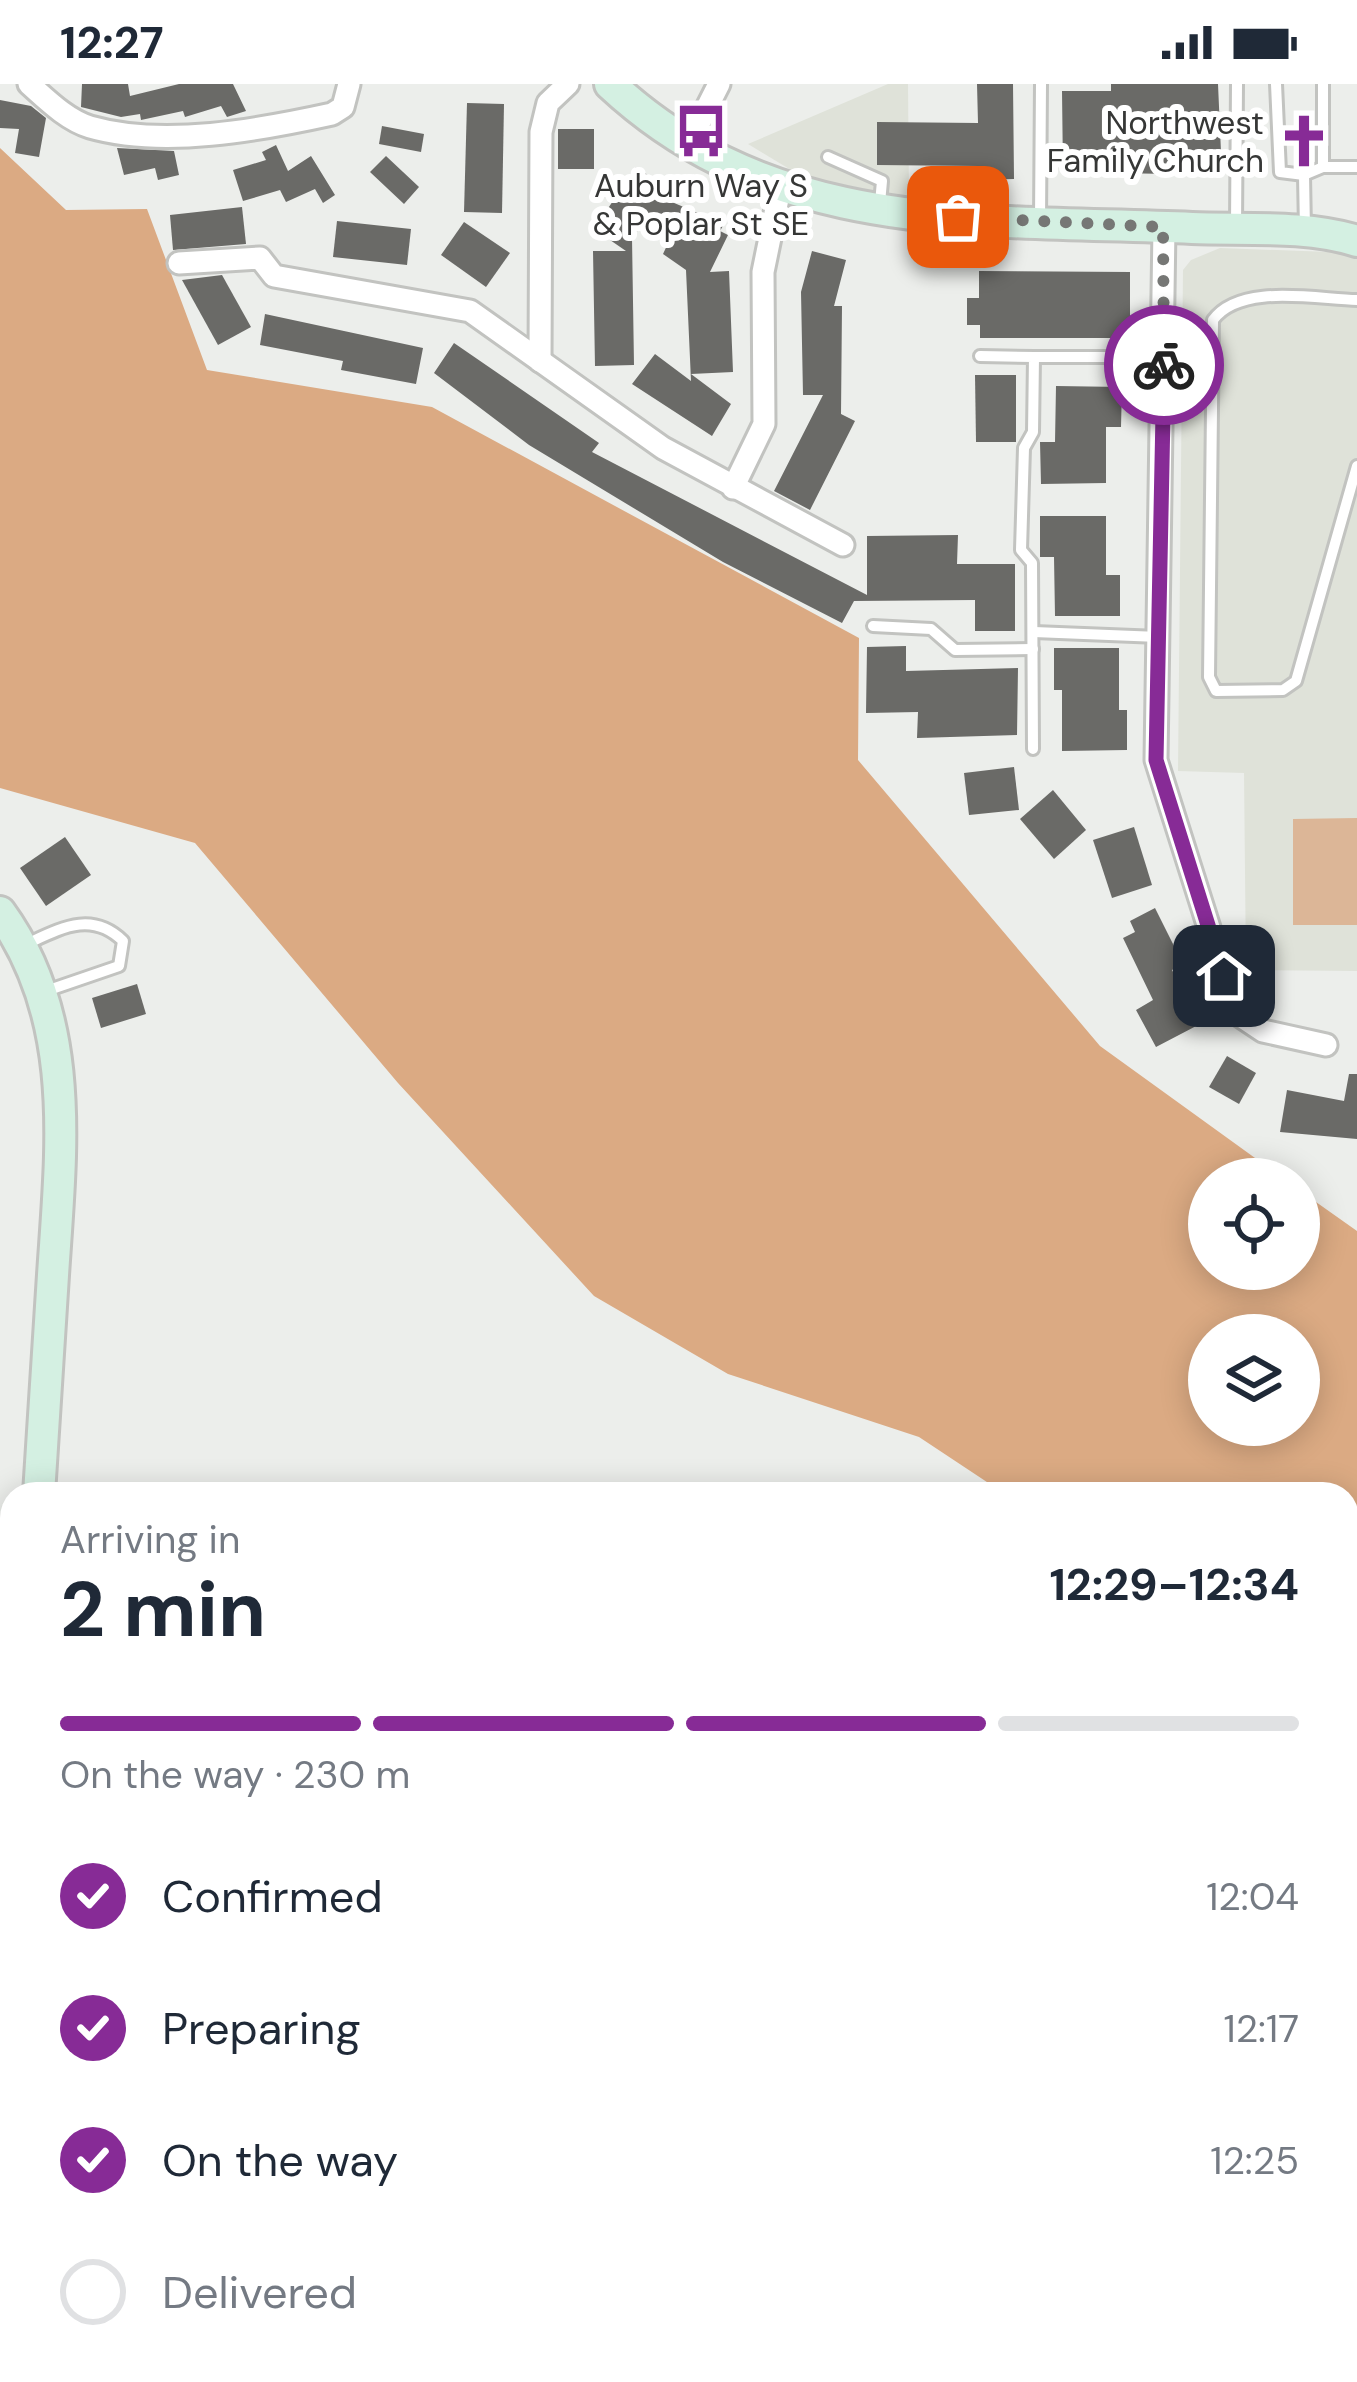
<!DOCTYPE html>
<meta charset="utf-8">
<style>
body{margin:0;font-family:"DM Sans",sans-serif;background:#f6f6f7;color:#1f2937;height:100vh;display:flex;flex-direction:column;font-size:45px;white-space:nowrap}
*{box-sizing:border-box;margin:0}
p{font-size:39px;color:#747a83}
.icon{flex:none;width:66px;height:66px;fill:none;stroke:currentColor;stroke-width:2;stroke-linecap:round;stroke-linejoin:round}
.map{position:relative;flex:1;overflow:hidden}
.drawer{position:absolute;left:0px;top:1398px;width:1359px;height:900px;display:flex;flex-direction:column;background:#fff;border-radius:36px 36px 0 0;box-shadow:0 6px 30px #0003}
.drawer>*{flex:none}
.tools{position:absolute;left:1188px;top:1074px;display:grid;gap:24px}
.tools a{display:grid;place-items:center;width:132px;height:132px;border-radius:50%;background:#fff;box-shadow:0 6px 30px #0003;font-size:60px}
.pin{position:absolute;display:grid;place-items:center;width:102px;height:102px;color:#fff;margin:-51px;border-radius:24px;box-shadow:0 6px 18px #0006}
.courier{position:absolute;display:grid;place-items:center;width:120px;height:120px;margin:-60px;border:9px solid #872b96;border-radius:50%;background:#fff;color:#222;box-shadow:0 3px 15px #0007}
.headline em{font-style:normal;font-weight:700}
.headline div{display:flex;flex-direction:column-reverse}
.headline{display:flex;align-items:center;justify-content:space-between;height:204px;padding:0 60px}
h1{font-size:78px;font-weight:700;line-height:90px}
.bar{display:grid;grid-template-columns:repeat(4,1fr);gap:18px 12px;align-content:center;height:144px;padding:0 60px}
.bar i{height:15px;border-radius:9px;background:#e0e1e3}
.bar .current{background:#872b96}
.bar p{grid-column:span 4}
ol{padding:0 60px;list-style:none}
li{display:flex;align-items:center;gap:36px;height:132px}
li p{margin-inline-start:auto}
li .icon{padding:12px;border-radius:50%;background:#872b96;color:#fff;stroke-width:4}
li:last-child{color:#747a83}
li i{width:66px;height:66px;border:6px solid #e0e1e3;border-radius:50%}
.status{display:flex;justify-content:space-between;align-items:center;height:84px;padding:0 60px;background:#fff;direction:ltr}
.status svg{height:33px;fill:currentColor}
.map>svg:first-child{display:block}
</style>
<div class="status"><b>12:27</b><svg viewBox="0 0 49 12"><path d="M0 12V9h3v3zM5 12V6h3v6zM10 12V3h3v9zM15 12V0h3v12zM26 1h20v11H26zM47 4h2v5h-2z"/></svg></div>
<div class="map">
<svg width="1357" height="2298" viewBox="0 0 1357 2298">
<rect width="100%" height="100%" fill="#eceeeb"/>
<g fill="#dfe2d9">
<path d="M888 0H908L909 114 801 92 748 60Z"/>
<path d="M1220 164 1357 169V887L1246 886 1244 689 1178 687 1183 186 1191 176Z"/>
</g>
<path fill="#dcb697" d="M1357 734V841H1293V735Z"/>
<g fill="#dbaa83" fill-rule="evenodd">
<path d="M0 64 66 126 147 125 207 286 432 323 859 554 858 676 1100 962 1284 1095H1209V1185H1299V1106L1357 1147V2112L1347 2107V1410H1005L919 1353 728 1290 594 1212 398 999 195 759 0 704ZM1209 1251H1299V1341H1209Z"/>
<path d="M0 1764H11L12 1773V2286H83V2298H0Z"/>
</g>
<g fill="#6a6a67">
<path d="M82 0H128L130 12 179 0H233L246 27 227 33 221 22 185 33 183 27 141 36 140 30 121 33 81 23Z"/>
<path d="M977 0H1013L1014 95 978 96V82L877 81V38L978 39Z"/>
<path d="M1111 0H1218L1222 91 1063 88 1062 7H1111Z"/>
<path d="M0 16 31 22 46 34 39 73 15 69 19 45 0 44Z"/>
<path d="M467 19 504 20 502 129 464 128Z"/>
<path d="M382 42 424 50 421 68 379 60Z"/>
<rect x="558" y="45" width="36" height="40"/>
<path d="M276 61 288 87 311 72 335 111 323 119 315 105 286 118 280 106 243 117 233 86 266 76 262 68Z"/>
<path d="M117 64 174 67 179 91 158 96 155 84 124 91Z"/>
<path d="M386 72 419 103 404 120 370 88Z"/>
<path d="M636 83 667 104 660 113 724 140 720 147 728 151 710 188 729 187 733 288 691 290 731 320 712 352 632 300 655 270 691 297 686 186 663 170 670 155 642 141 632 154 634 281 595 282 593 167H626L594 145Z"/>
<path d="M242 123 246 160 173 166 170 131Z"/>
<path d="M337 137 411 145 407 181 333 173Z"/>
<path d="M464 138 510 169 486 203 441 171Z"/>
<path d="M812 167 846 176 834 222H842L841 330 855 337 810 426 774 407 823 311H803L801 208Z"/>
<path d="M979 187 1130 188V254H980V241H967V214H979Z"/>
<path d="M222 191 251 243 218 261 182 196Z"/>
<path d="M265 230 423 264 416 300 341 286 343 277 260 261Z"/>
<path d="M454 259 599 359 592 368 867 511V452L958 451 957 480H1015V547H975V516L854 517 842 539 723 478 529 361 434 289Z"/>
<path d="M975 291H1016V358H976Z"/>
<path d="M1056 302 1122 303 1121 343H1106V399L1041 400 1040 358H1055Z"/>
<path d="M1040 432H1106V491H1120V532H1055L1054 473H1040Z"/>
<path d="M906 562V587L1018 584 1017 651 917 654 918 628 866 629 867 563Z"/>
<path d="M1054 564H1119V626H1127V666L1062 667V606H1054Z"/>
<path d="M1014 683 1019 726 969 731 964 689Z"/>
<path d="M1053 706 1086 746 1054 775 1020 735Z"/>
<path d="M1134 743 1152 801 1112 814 1093 756Z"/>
<path d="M65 753 91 791 46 822 20 784Z"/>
<path d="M1155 824 1183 880 1172 886 1200 940 1156 963 1136 926 1153 916 1123 854 1135 848 1130 837Z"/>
<path d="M137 900 146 930 101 944 92 914Z"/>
<path d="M1227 972 1256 989 1239 1020 1209 1003Z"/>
<path d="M1349 990H1357V1055L1280 1048 1287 1006 1344 1017Z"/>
</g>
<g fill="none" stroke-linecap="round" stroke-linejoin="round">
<defs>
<g id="lane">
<path d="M1276 0 1280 88 1304 91"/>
<path d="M828 73 882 97 880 119"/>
<path d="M1323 83V0"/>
<path d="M1040 136 1041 0"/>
<path d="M1236 142 1237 0"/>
<path d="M1305 146 1304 91 1323 83H1357"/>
<path d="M1357 216C1315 215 1240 199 1213 236L1209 593 1216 607 1283 606 1296 597 1357 382"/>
<path d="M980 272 1034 273 1033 348 1024 364 1021 466 1032 479 1033 665"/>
<path d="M1034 273H1163"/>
<path d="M873 542 931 545 955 566 1033 565"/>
<path d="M1034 548 1159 553"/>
<path d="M22 862C58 846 90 825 123 857L119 882 46 907"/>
<path d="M0 1723 12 1724"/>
</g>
<g id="street">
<path d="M29 0C47 16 67 36 90 43 163 64 259 46 332 30L343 23 349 0"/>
<path d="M688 61 719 0"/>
<path d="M1164 143 1156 676 1236 929 1263 947 1326 961"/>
<path d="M179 179 260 174 274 192 470 227 663 364 843 461"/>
<path d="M540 277 541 48 548 19 568 0"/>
<path d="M733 404 764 340 763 188 780 105"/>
</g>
<g id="secondary">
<path d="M610 0C774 153 982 135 1192 144 1244 146 1307 141 1357 157"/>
<path d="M0 828C78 935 61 1067 53 1191 48 1264 44 1337 39 1410"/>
<path d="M91 2286 92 2298"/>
</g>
</defs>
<use href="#lane" stroke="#c2c3c0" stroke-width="16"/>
<use href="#street" stroke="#c2c3c0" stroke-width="27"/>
<use href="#secondary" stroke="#c2c3c0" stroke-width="36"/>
<use href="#lane" stroke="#fff" stroke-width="10"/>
<use href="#street" stroke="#fff" stroke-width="21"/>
<use href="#secondary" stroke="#d4f0e2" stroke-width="30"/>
</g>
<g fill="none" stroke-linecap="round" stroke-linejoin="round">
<path stroke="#767775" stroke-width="12" stroke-dasharray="0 21.6" d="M958 133 1163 143 1164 281"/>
<path stroke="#872b96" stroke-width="15" d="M1164 281 1156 676 1224 892"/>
</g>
<defs>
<symbol id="bus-bare" viewBox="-9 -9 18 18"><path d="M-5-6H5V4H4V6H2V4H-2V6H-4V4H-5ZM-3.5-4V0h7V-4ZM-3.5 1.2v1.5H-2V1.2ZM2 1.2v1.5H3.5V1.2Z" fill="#872b96" stroke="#fff" stroke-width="2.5" paint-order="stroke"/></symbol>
<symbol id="church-bare" viewBox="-9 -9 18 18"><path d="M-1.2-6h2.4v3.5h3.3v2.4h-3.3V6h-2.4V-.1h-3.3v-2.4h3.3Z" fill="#872b96" stroke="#fff" stroke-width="2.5" paint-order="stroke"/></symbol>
</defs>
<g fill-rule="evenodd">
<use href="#bus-bare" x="663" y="9" width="76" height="76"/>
<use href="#church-bare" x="1266" y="19" width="76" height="76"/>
</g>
<g text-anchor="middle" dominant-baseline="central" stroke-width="12" stroke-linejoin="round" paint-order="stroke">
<g font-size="33" fill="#363736" stroke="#fff" text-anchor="end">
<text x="1264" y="38">Northwest<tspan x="1264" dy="38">Family Church</tspan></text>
<text x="701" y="101" text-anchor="middle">Auburn Way S<tspan x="701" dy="38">&amp; Poplar St SE</tspan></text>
</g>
</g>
</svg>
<div class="tools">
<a><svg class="icon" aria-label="locate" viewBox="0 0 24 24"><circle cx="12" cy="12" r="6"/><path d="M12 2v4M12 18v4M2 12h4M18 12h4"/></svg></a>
<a><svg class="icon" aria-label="layers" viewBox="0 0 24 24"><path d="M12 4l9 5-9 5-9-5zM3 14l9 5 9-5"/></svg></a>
</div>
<div class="pin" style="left:958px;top:133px;background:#ea580c"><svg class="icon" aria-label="bag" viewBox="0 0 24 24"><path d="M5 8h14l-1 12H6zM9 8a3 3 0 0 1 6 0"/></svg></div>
<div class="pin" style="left:1224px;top:892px;background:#1f2937"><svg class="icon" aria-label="home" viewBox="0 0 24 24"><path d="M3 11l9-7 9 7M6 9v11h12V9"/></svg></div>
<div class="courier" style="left:1164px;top:281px"><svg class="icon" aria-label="bike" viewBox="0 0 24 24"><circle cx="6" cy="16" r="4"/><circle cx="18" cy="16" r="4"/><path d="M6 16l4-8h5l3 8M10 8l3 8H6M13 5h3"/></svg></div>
<section class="drawer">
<div class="headline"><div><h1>2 min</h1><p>Arriving in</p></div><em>12:29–12:34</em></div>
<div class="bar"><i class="current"></i><i class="current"></i><i class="current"></i><i></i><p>On the way · 230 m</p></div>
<ol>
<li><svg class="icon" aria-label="check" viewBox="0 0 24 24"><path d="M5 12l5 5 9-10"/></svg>Confirmed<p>12:04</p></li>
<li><svg class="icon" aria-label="check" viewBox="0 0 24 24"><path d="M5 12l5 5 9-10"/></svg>Preparing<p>12:17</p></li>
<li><svg class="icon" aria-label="check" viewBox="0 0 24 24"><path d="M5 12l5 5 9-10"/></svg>On the way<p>12:25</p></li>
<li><i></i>Delivered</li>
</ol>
</section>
</div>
